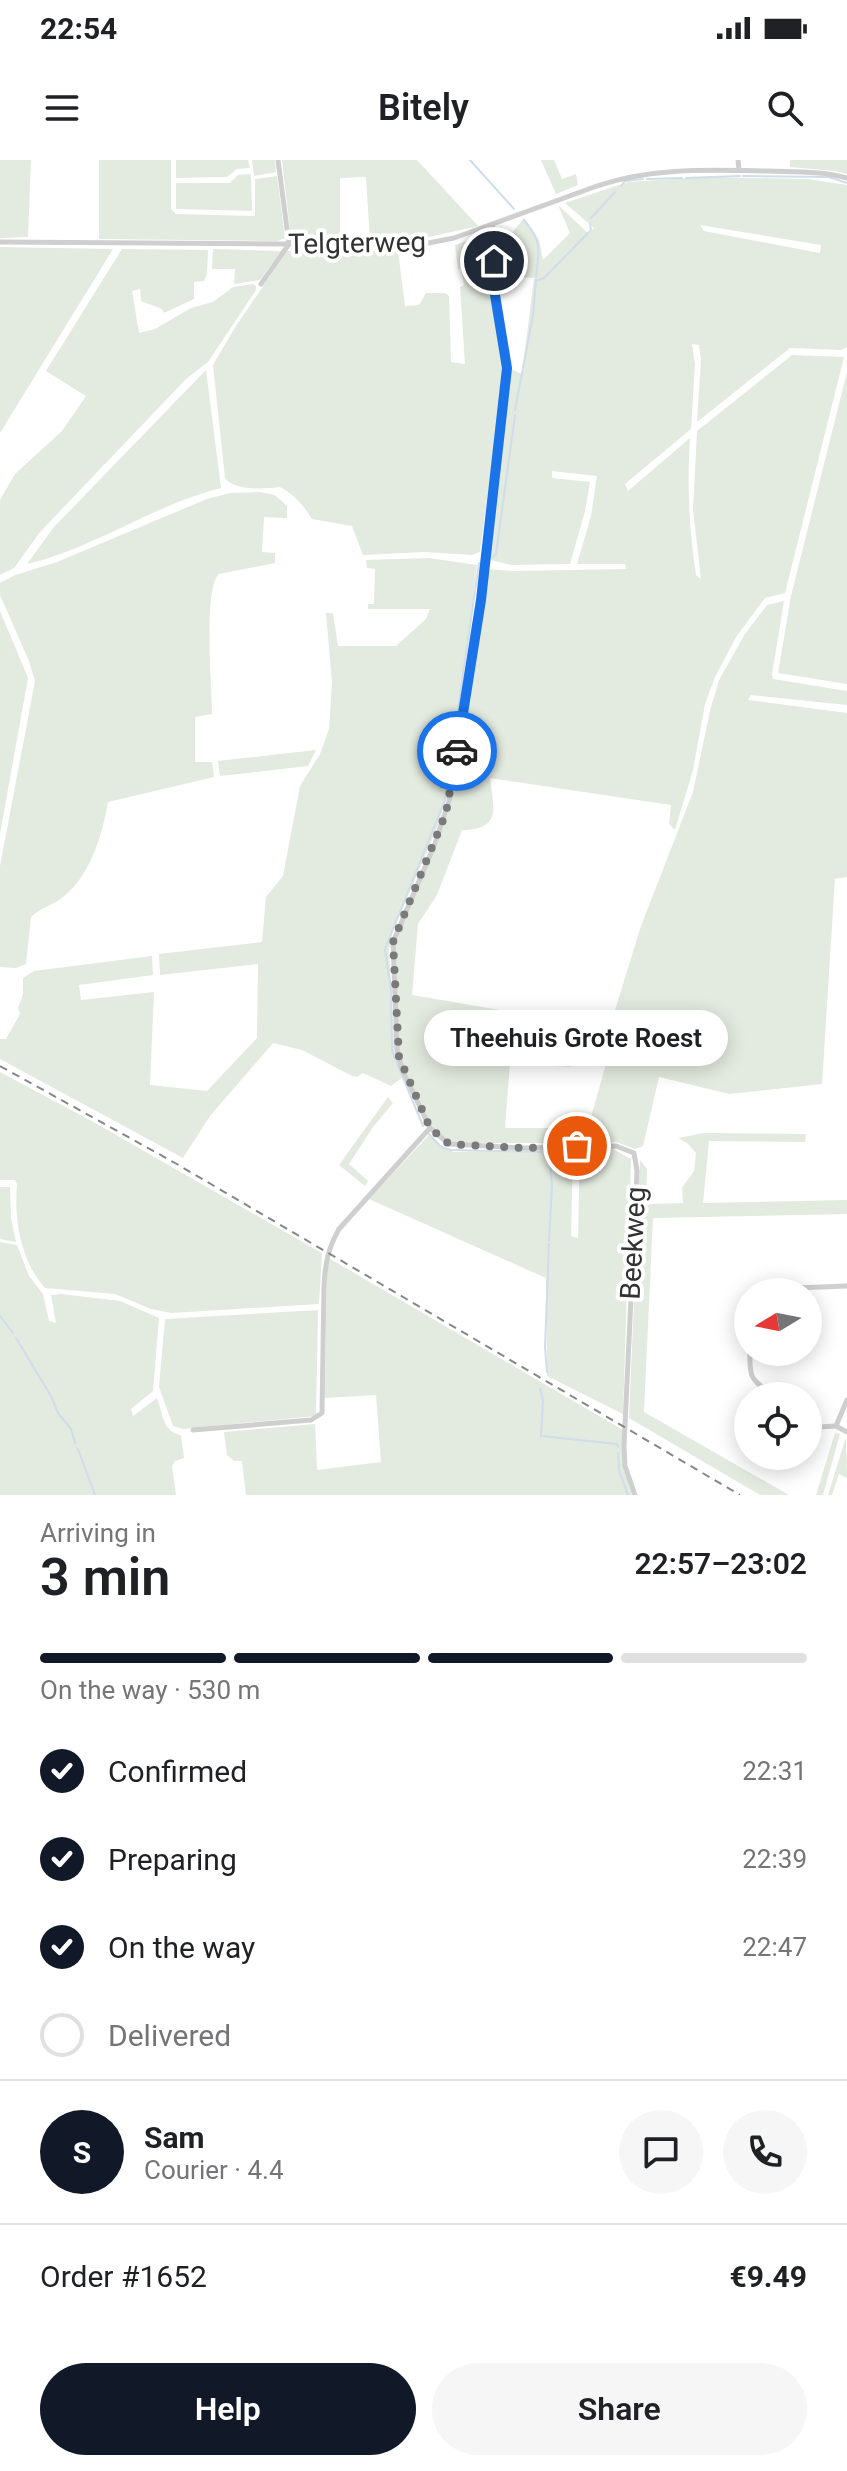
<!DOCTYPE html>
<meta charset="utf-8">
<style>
body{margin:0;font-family:Roboto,sans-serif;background:#f6f6f6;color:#202124;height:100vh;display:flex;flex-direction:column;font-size:30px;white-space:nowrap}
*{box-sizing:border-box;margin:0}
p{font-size:26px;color:#757577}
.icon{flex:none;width:44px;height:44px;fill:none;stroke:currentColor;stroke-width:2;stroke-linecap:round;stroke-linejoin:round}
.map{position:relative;height:1335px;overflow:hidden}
.panel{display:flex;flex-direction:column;background:#fff;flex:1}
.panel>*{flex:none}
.needle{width:52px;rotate:260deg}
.fabs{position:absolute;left:734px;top:1118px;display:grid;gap:16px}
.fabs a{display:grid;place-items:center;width:88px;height:88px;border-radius:50%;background:#fff;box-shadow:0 4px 20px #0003;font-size:40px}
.pin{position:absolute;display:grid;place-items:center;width:68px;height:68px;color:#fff;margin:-34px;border:4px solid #fff;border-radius:50%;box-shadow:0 2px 8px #0007}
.courier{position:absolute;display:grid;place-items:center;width:80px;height:80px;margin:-40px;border:6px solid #1a73e8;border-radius:50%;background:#fff;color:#222;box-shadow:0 2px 10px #0007}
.bubble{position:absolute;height:56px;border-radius:28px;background:#fff;box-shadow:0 4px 20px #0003;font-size:26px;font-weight:600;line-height:56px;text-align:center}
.headline em{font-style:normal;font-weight:600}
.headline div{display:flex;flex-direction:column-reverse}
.headline{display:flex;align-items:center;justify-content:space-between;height:136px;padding:0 40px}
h1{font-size:52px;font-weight:600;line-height:60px}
.bar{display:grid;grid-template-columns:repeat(4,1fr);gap:12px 8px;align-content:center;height:96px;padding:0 40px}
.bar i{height:10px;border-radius:6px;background:#e0e0e0}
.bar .active{background:#111827}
.bar p{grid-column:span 4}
.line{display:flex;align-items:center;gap:20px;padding:0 40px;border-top:2px solid #e0e0e0}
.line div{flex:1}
.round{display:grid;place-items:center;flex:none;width:84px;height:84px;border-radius:42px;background:#f6f6f6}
ol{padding:0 40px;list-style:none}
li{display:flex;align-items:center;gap:24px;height:88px}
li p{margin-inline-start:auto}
li .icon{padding:8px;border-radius:50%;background:#111827;color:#fff;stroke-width:4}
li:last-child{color:#757577}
li i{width:44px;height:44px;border:4px solid #e0e0e0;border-radius:50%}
.cta{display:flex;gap:16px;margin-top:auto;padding:16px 40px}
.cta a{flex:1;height:92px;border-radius:48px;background:#111827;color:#fff;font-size:32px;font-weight:600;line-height:92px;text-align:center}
.cta a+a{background:#f6f6f6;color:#202124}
.status{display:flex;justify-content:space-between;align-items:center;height:56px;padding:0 40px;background:#fff;direction:ltr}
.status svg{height:22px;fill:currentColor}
header{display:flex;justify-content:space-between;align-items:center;height:104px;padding:0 40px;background:#fff;font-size:36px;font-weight:600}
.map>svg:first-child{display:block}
</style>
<div class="status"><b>22:54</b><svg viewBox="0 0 49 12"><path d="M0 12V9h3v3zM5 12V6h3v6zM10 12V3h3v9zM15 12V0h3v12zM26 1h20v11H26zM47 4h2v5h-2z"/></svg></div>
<header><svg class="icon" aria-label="menu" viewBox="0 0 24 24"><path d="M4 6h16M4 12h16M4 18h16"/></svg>Bitely<svg class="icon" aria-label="search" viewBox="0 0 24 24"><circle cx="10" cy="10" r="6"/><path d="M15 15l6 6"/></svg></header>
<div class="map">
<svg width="847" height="1335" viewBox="0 0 847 1335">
<rect width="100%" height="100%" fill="#fff"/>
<g fill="#e3eadf" fill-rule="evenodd">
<path d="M0 0H31L28 77 0 78Z"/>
<path d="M99 0H171V49L176 54 255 56V19L277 16 285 78 278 81 99 79Z"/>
<path d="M176 0H248L250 8 237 9 227 17 176 18Z"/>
<path d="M252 0H275L276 12 254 16Z"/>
<path d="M282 0H417L478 66 411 81H370L366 17 340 18V80L291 79Z"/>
<path d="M541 0H554L562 19 576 14 578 25 556 34Z"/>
<path d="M790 0H847V14L835 11 790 7Z"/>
<path d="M251 14 252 51 176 49V23H230L238 15Z"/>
<path d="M704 17 808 19 847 25V187L842 190 790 188 697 262 701 200 699 185 692 184 695 204 691 269 625 324 628 331 690 278C687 325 689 369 696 415L701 419 693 350 697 271 792 195 844 197 785 433 765 438 736 477 715 517 705 544 693 610 675 670 669 664 671 645 490 618C493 647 503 669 462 670L437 735 418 764 412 835 500 850V860L587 873 593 878V884L501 870 499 892 546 894V899L555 900 557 895H570L574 898 571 907 510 903 505 968H548L549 983H453L435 970 429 962 404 908 398 889 393 791 396 775 450 647 462 586 485 409 514 411 626 409 625 404H577L591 356 597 316 552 311V318L590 322 585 351 570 404 511 405 487 399 509 208 522 214 534 118 510 116 508 125H496L497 75 512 73 524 58 539 80 543 100 570 73 558 45 589 74 594 68 565 43 628 22ZM700 65 821 85 820 93 704 71Z"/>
<path d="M485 75H492V135L504 211 480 392 472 395 425 392 363 395 352 366 312 359C303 345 295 335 280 327 265 329 234 331 225 318L213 205 234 169 287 91H398L405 146 419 145 426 133H445L449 136 451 202 465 204 460 127 464 125 461 109H458L455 85Z"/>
<path d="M0 87 113 89 0 273Z"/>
<path d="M122 89 208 90 207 114 204 121 194 122V139L164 153 162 149 141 141 140 129 132 131 139 173 155 169 191 148 213 142 233 127 253 124 256 126V130L208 202 186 219 40 372 14 408 0 415V340L15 314 62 271 86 236 46 211Z"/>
<path d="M213 89 281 91 260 120 234 124 235 109H212Z"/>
<path d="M206 210 221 328C153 345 95 388 27 404L54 367Z"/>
<path d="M847 212V524L778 513 791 436Z"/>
<path d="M260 332 275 335 287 346V358L264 357 262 392 275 393V403L219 414C203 429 212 527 212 554L195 557V602H212L214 617 108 642C102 675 91 715 63 737 53 745 40 748 31 757L26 804 16 808 0 807V706L35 521 29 501 0 435V423L15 415 57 402 207 339 230 333Z"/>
<path d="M429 398 477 405 449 629 437 668 392 773 389 791 394 878 403 917 391 926 363 913 357 917 352 916 302 890 273 883 210 956 183 998 0 899V879H6L20 854 18 848 23 834V818L34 811 152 796 153 815 79 825 81 840 154 832 150 925 207 931 257 878 258 804 160 815 159 794 262 782 266 737 283 716 300 626 320 594 329 569 332 522 326 453H333L338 486H396L426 459 430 449H368V444H374L375 409 367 408 366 400Z"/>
<path d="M784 441 772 514 773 519 847 531V545L751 535 748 540 847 553V717L835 719 822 924 729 934 659 917 643 986 635 989 616 982H584L611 886 610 878 607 876 641 766 693 632 710 551 719 520 745 474 767 445Z"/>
<path d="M0 451 28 518 0 674Z"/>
<path d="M316 590 308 606 220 616 218 601Z"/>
<path d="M0 912 97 964 322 1093 319 1144 171 1153 151 1149 115 1134 45 1128C20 1099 14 1060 17 1024L15 1020H0Z"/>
<path d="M388 937 393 943 373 967 349 1004 368 1021 365 1026 339 1005Z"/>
<path d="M704 973 806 974 805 982 709 981 703 1043 847 1040V1054L653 1058 644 1252 789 1335H760L629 1258 640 1000 647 1009 646 1044 683 1043 682 1028 694 1011 696 993 687 983 678 978Z"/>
<path d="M429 975 438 984 454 992 573 989 571 1076 578 1078 580 989H613L631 999 623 1254 547 1216 546 1118 369 1039Z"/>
<path d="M0 1027H10L11 1058 16 1082 0 1079Z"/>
<path d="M0 1082 17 1085 29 1116 43 1134 49 1161 56 1163 51 1135 61 1134 120 1141 159 1158 153 1231 131 1249 133 1256 157 1238C163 1253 162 1272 181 1275L184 1298 175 1301 172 1306 176 1335H0Z"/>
<path d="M327 1097 623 1270 624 1308 632 1335H246L242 1301H234L227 1295 224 1272 315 1264 317 1310 381 1302 376 1235 325 1238Z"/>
<path d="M318 1150 316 1256 183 1269 173 1266 159 1227 165 1159Z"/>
<path d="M835 1273 840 1274 823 1335H816Z"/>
<path d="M846 1277 847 1318 839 1314 832 1335H828Z"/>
</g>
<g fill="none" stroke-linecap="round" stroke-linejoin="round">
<g stroke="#d0ddea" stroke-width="2">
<path d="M470 0 514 49"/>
<path d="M743 16 829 17 847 23"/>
<path d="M686 18 740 16"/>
<path d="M647 19 682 18"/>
<path d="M621 26 625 21 643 19"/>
<path d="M591 58 615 32"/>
<path d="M524 60C543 83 539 89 536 117"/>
<path d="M536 121 544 118 591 70 590 64"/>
<path d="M515 250 533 155 536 120"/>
<path d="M493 397 496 394 515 255"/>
<path d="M423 966 392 891 391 829 385 789 445 640 479 403"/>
<path d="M429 974 441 987 451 990 549 992 552 1025 549 1081"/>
<path d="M0 1156 13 1173"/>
<path d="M16 1178 51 1236 58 1253 71 1269 75 1283"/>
<path d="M547 1212 545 1187 549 1084"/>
<path d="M540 1229 543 1240 541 1276 617 1284 618 1287"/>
<path d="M78 1289 95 1335"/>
<path d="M618 1293 619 1310 628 1335"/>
</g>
<g stroke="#cfcfcf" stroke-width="5">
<path d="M738 0 739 10"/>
<path d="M492 65 495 73 494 129 507 208 481 440 449 641 434 686 393 782 397 889 402 909 430 968 449 984 523 988 616 986 634 993 637 1011 624 1286 625 1306 635 1335"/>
<path d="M0 82 418 85 454 78 597 26C652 7 710 10 768 11 794 12 822 11 847 18"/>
<path d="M261 124 289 84 278 0"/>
<path d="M760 1132 768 1129 847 1126"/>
<path d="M750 1192C749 1220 752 1220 775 1236"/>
<path d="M808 1259 819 1267 836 1266"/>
<path d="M836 1266 847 1240"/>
<path d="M836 1266 847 1272"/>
<path d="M193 1270 311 1260 322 1253 324 1126C325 1105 328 1088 339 1069L430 968"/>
</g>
<path stroke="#878787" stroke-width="2" stroke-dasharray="8 6" stroke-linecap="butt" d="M0 906 175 1003 740 1335"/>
</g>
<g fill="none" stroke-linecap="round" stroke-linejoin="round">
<path stroke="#7a7a7a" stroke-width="8" stroke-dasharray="0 14.4" d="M457 591 446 653 393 782 399 897 430 968 449 984 523 988 577 986"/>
<path stroke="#1a73e8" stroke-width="10" d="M457 591 481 440 507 208 494 129V101"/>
</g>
<g text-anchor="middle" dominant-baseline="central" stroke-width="8" stroke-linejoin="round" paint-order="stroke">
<g font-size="28" fill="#323232" stroke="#fff">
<text transform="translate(357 83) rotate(-1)">Telgterweg</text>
<text transform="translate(633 1083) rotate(-87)">Beekweg</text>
</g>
</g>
</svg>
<div class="fabs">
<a><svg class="needle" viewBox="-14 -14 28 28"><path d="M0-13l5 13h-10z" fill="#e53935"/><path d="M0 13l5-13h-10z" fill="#757577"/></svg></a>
<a><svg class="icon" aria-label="locate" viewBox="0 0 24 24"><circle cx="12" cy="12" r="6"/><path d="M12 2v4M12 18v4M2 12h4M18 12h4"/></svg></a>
</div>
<div class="pin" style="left:577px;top:986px;background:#ea580c"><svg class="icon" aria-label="bag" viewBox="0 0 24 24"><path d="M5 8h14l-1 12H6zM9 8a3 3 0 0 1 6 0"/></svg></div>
<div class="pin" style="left:494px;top:101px;background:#1f2937"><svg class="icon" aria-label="home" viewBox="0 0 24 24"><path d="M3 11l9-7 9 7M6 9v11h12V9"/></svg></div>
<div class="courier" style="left:457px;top:591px"><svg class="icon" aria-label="car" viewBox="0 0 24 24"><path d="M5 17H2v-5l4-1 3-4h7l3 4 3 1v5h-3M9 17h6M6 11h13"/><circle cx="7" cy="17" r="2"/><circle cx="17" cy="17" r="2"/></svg></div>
<div class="bubble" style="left:424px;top:850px;width:304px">Theehuis Grote Roest</div>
</div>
<section class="panel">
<div class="headline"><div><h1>3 min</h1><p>Arriving in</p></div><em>22:57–23:02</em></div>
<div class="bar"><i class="active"></i><i class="active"></i><i class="active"></i><i></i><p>On the way · 530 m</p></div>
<ol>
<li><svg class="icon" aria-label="check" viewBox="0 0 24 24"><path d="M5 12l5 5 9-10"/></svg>Confirmed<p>22:31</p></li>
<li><svg class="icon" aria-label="check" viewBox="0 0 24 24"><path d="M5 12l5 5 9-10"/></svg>Preparing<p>22:39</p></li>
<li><svg class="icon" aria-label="check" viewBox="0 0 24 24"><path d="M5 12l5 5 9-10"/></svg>On the way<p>22:47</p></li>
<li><i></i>Delivered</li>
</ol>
<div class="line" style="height:144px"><b class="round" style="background:#111827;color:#fff">S</b><div><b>Sam</b><p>Courier · 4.4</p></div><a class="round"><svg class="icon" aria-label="chat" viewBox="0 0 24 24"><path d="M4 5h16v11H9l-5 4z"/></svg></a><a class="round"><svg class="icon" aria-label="phone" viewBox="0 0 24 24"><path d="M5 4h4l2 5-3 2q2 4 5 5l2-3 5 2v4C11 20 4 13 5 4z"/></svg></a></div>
<div class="line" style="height:104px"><div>Order #1652</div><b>€9.49</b></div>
<div class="cta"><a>Help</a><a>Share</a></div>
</section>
